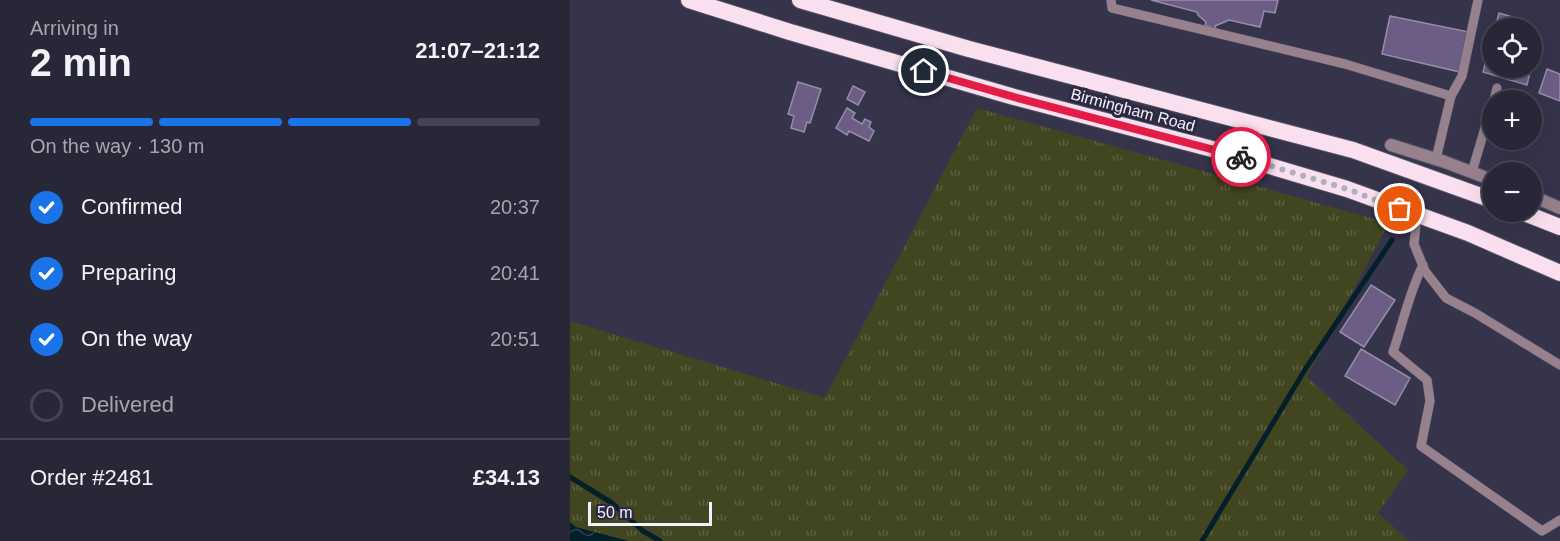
<!DOCTYPE html>
<meta charset="utf-8">
<style>
body{margin:0;font-family:Helvetica,sans-serif;background:#343343;color:#f1f3f6;height:100vh;display:flex;flex-direction:column;font-size:22px;white-space:nowrap}
*{box-sizing:border-box;margin:0}
p{font-size:20px;color:#a5a5ae}
.icon{flex:none;width:33px;height:33px;fill:none;stroke:currentColor;stroke-width:2;stroke-linecap:round;stroke-linejoin:round}
.map{position:relative;flex:1;overflow:hidden}
.drawer{display:flex;flex-direction:column;background:#282738;width:570px}
.drawer>*{flex:none}
.tools{position:absolute;left:912px;top:18px;display:grid;gap:12px}
.tools a{display:grid;place-items:center;width:60px;height:60px;border-radius:50%;background:#282738;box-shadow:0 6px 24px #0002,0 0 0 2px #444453;font-size:30px}
.scale{position:absolute;left:18px;bottom:15px;width:124px;box-sizing:border-box;padding-left:6px;border:3px solid #f2f1fd;border-top:0;font-size:16px;line-height:21px;white-space:nowrap;color:#f2f1fd;-webkit-text-stroke:4px #2c2a40;paint-order:stroke}
.pin{position:absolute;display:grid;place-items:center;width:51px;height:51px;color:#fff;margin:-26px;border:3px solid #fff;border-radius:50%;box-shadow:0 2px 6px #0007}
.courier{position:absolute;display:grid;place-items:center;width:60px;height:60px;margin:-30px;border:4px solid #e11d48;border-radius:50%;background:#fff;color:#222;box-shadow:0 2px 8px #0007}
.headline em{font-style:normal;font-weight:700}
.headline div{display:flex;flex-direction:column-reverse}
.headline{display:flex;align-items:center;justify-content:space-between;height:102px;padding:0 30px}
h1{font-size:39px;font-weight:700;line-height:45px}
.bar{display:grid;grid-template-columns:repeat(4,1fr);gap:9px 6px;align-content:center;height:72px;padding:0 30px}
.bar i{height:8px;border-radius:4px;background:#444453}
.bar .active{background:#1a73e8}
.bar p{grid-column:span 4}
.line{display:flex;align-items:center;gap:15px;padding:0 30px;border-top:2px solid #444453}
.line div{flex:1}
ol{padding:0 30px;list-style:none}
li{display:flex;align-items:center;gap:18px;height:66px}
li p{margin-inline-start:auto}
li .icon{padding:6px;border-radius:50%;background:#1a73e8;color:#fff;stroke-width:4}
li:last-child{color:#a5a5ae}
li i{width:33px;height:33px;border:3px solid #444453;border-radius:50%}
main{display:flex;flex:1;min-height:0}
.map>svg:first-child{display:block}
</style>
<main>
<section class="drawer">
<div class="headline"><div><h1>2 min</h1><p>Arriving in</p></div><em>21:07–21:12</em></div>
<div class="bar"><i class="active"></i><i class="active"></i><i class="active"></i><i></i><p>On the way · 130 m</p></div>
<ol>
<li><svg class="icon" aria-label="check" viewBox="0 0 24 24"><path d="M5 12l5 5 9-10"/></svg>Confirmed<p>20:37</p></li>
<li><svg class="icon" aria-label="check" viewBox="0 0 24 24"><path d="M5 12l5 5 9-10"/></svg>Preparing<p>20:41</p></li>
<li><svg class="icon" aria-label="check" viewBox="0 0 24 24"><path d="M5 12l5 5 9-10"/></svg>On the way<p>20:51</p></li>
<li><i></i>Delivered</li>
</ol>
<div class="line" style="height:78px"><div>Order #2481</div><b>£34.13</b></div>
</section>
<div class="map">
<svg width="990" height="541" viewBox="0 0 990 541">
<defs>
<pattern id="grass-tufts" width="24" height="20" patternUnits="userSpaceOnUse" patternTransform="scale(1.5)"><rect width="24" height="20" fill="#424620"/><path d="M3 7l-1-3M5 7V3M7 7l1-3M15 17l-1-3M17 17v-4M19 17l1-3" fill="none" stroke="#5e6141"/></pattern>
<pattern id="water-waves" width="16" height="10" patternUnits="userSpaceOnUse" patternTransform="scale(1.5)"><rect width="16" height="10" fill="#03202a"/><path d="M0 5q4-4 8 0t8 0" fill="none" stroke="#28414a"/></pattern>
</defs>
<rect width="100%" height="100%" fill="#36344b"/>
<path fill="url(#grass-tufts)" d="M407 108 819 223 737 377 838 470 808 513 839 541H0V321L255 398Z"/>
<path fill="url(#water-waves)" d="M0 522 6 527 59 541H0Z"/>
<g fill="none" stroke-linecap="round" stroke-linejoin="round">
<g stroke="#03202a" stroke-width="5">
<path d="M0 477 42 503 73 531 90 541"/>
<path d="M632 541 736 368 822 240"/>
</g>
</g>
<g fill="#6c5d86" stroke="#968da7" stroke-width="1.5">
<path d="M581 0H708L705 13 694 11 690 27 659 20 645 26 646 29 635 25 636 22 628 15 627 12Z"/>
<path d="M929 13 949 19 946 28H925Z"/>
<path d="M820 16 899 32 890 72 812 54Z"/>
<path d="M922 37V68H961L957 85 913 72Z"/>
<path d="M977 69 990 74V101L969 93Z"/>
<path d="M228 82 251 89 240 123 237 122 234 132 221 128 224 116 218 114Z"/>
<path d="M283 86 295 92 288 105 277 99Z"/>
<path d="M277 108 285 113 282 118 292 124 295 119 301 122 299 127 304 131 299 141 279 131 277 135 266 128Z"/>
<path d="M801 285 825 300 794 347 770 332Z"/>
<path d="M791 349 840 378 825 405 775 376Z"/>
</g>
<g fill="none" stroke-linecap="round" stroke-linejoin="round">
<defs>
<g id="service">
<path d="M541 0 542 8 775 64 881 96"/>
<path d="M924 100 927 88"/>
<path d="M866 159 881 96 892 76 908 0"/>
<path d="M902 172 922 104"/>
<path d="M847 215 844 244 855 271 876 298 905 313 990 365"/>
<path d="M853 265C839 293 833 323 823 352L857 380 860 401 851 446 972 531 990 520"/>
</g>
<g id="minor">
<path d="M821 145 875 162 922 180"/>
<path d="M962 196 990 208"/>
</g>
<g id="trunk">
<path d="M119 0 220 32 444 97 646 150 777 189 898 233 990 273"/>
<path d="M230 0 399 49 783 150 922 200"/>
<path d="M952 212 990 227"/>
</g>
</defs>
<use href="#service" stroke="#545267" stroke-width="10"/>
<use href="#minor" stroke="#545267" stroke-width="14"/>
<use href="#trunk" stroke="#545267" stroke-width="18"/>
<use href="#service" stroke="#96818c" stroke-width="9"/>
<use href="#minor" stroke="#96818c" stroke-width="12"/>
<use href="#trunk" stroke="#fae0ee" stroke-width="16"/>
</g>
<g fill="none" stroke-linecap="round" stroke-linejoin="round">
<path stroke="#b0afbf" stroke-width="6" stroke-dasharray="0 10.8" d="M671 157 777 189 830 209"/>
<path stroke="#e11d48" stroke-width="8" d="M354 71 444 97 671 157"/>
</g>
<g text-anchor="middle" dominant-baseline="central" stroke-width="6" stroke-linejoin="round" paint-order="stroke">
<g font-size="16" fill="#f2f1fd" stroke="#2c2a40">
<text transform="translate(563 110) rotate(15)">Birmingham Road</text>
</g>
</g>
</svg>
<div class="tools">
<a><svg class="icon" aria-label="locate" viewBox="0 0 24 24"><circle cx="12" cy="12" r="6"/><path d="M12 2v4M12 18v4M2 12h4M18 12h4"/></svg></a>
<a>+</a>
<a>−</a>
</div>
<div class="scale">50 m</div>
<div class="pin" style="left:830px;top:209px;background:#ea580c"><svg class="icon" aria-label="bag" viewBox="0 0 24 24"><path d="M5 8h14l-1 12H6zM9 8a3 3 0 0 1 6 0"/></svg></div>
<div class="pin" style="left:354px;top:71px;background:#1f2937"><svg class="icon" aria-label="home" viewBox="0 0 24 24"><path d="M3 11l9-7 9 7M6 9v11h12V9"/></svg></div>
<div class="courier" style="left:671px;top:157px"><svg class="icon" aria-label="bike" viewBox="0 0 24 24"><circle cx="6" cy="16" r="4"/><circle cx="18" cy="16" r="4"/><path d="M6 16l4-8h5l3 8M10 8l3 8H6M13 5h3"/></svg></div>
</div>
</main>
